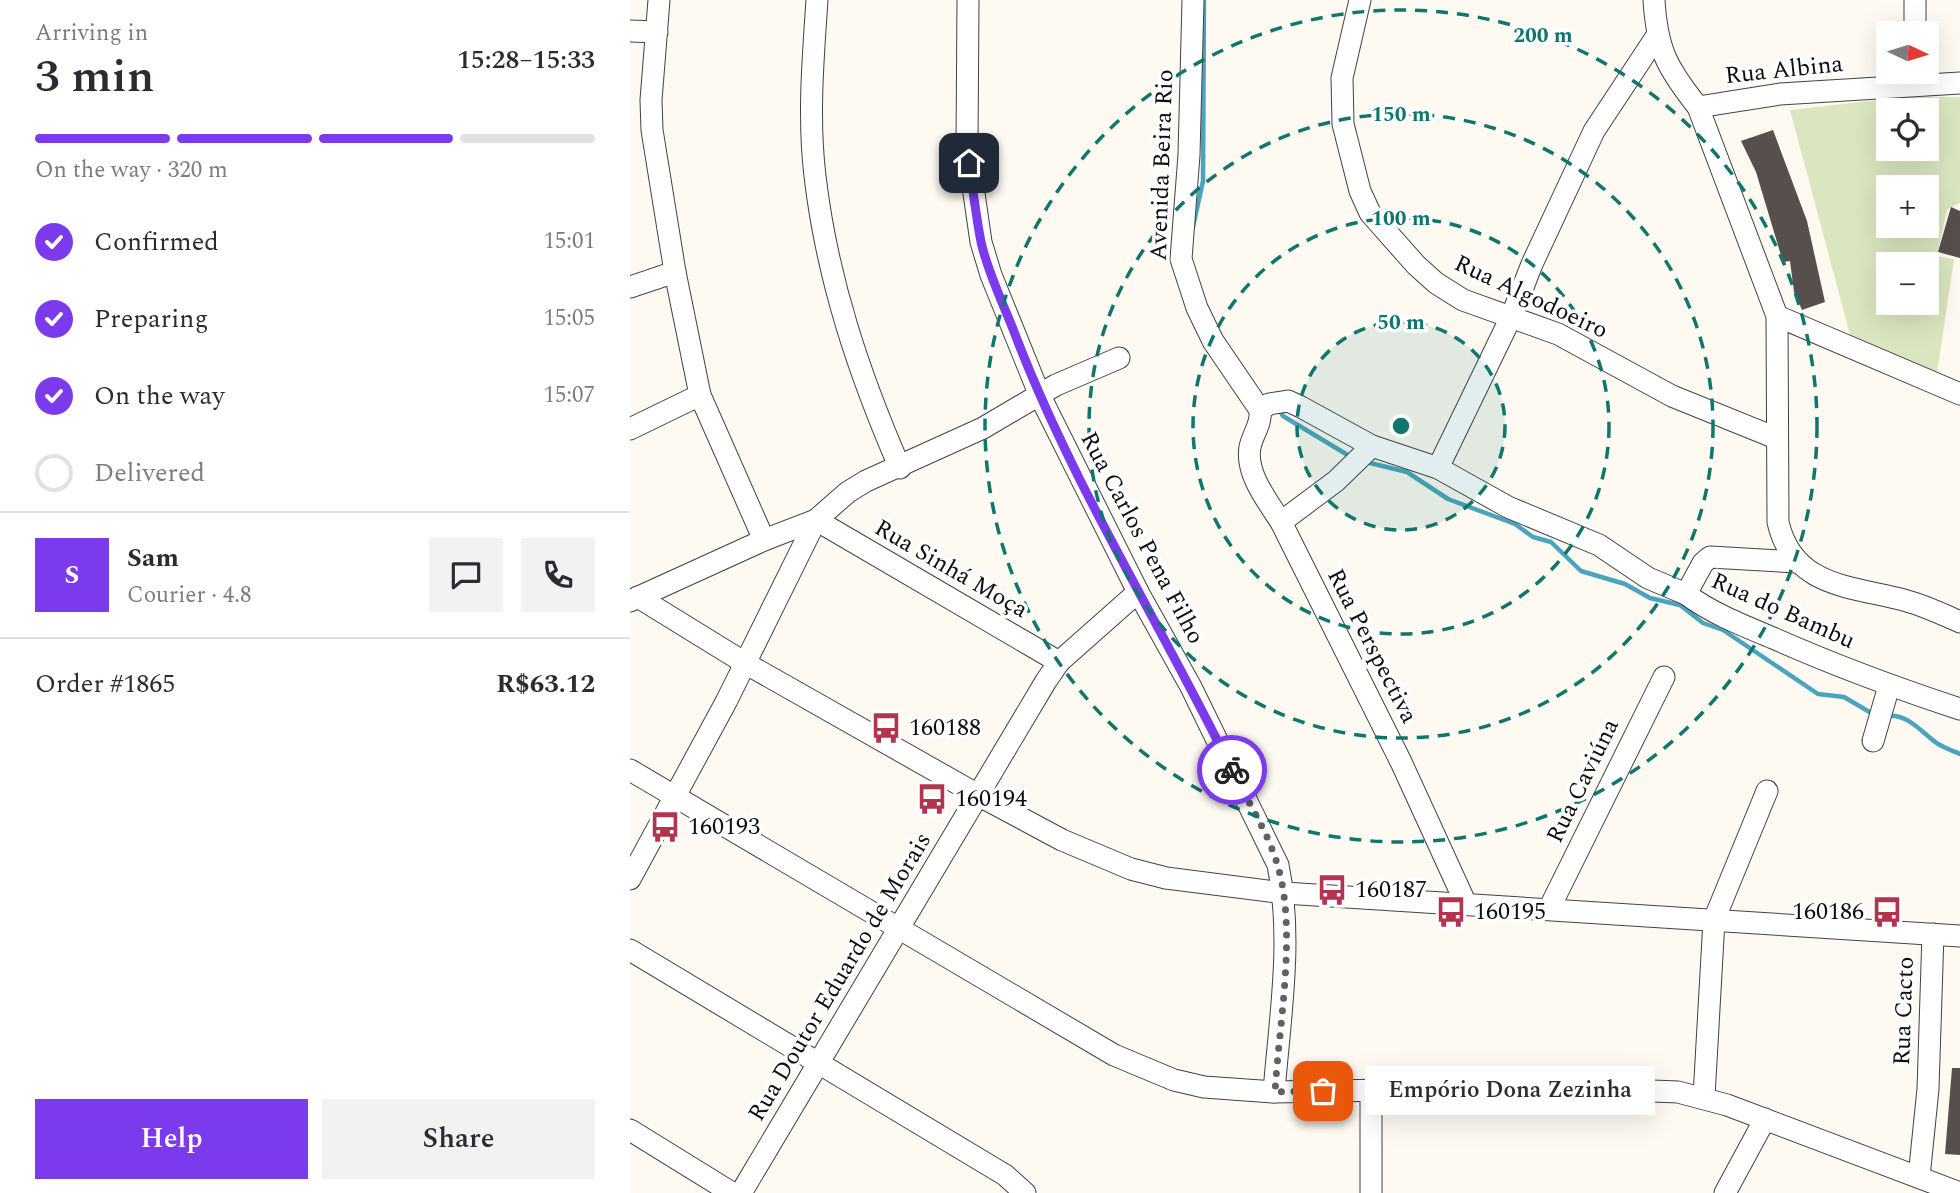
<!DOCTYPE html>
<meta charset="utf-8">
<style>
body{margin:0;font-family:Spectral,serif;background:#f2f2f3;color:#2b2b33;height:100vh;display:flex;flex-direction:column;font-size:26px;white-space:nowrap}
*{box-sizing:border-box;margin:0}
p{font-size:23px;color:#7c7c81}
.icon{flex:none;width:38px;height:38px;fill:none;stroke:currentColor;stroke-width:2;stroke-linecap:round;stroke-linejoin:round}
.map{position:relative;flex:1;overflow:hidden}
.side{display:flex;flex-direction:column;background:#fff;width:630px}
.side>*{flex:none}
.needle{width:46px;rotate:94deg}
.buttons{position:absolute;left:1246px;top:21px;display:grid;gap:14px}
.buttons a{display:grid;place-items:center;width:63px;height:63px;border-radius:0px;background:#fff;box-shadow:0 7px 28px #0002;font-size:35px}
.pin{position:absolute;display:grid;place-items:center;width:60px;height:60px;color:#fff;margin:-30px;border-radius:14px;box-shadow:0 4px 10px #0006}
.courier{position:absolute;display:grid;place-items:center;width:70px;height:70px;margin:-35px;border:5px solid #7c3aed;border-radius:50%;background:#fff;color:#222;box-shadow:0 2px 9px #0007}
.bubble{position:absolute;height:49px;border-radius:0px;background:#fff;box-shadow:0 7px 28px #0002;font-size:23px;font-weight:600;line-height:49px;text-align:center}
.headline em{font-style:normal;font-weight:600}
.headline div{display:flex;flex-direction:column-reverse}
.headline{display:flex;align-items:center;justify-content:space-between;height:119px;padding:0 35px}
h1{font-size:46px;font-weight:600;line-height:52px}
.bar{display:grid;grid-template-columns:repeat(4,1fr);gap:10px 7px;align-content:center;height:84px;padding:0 35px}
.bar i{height:9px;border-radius:5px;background:#e1e1e2}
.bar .active{background:#7c3aed}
.bar p{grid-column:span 4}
.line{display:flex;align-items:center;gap:18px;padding:0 35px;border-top:2px solid #e1e1e2}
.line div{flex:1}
.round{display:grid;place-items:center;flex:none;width:74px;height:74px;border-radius:0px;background:#f2f2f3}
ol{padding:0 35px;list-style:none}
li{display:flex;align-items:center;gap:21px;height:77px}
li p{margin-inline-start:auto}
li .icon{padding:7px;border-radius:50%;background:#7c3aed;color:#fff;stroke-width:4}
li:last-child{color:#7c7c81}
li i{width:38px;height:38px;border:4px solid #e1e1e2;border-radius:50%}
.cta{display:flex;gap:14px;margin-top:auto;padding:14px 35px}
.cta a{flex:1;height:80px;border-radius:0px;background:#7c3aed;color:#fff;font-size:28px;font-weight:600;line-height:80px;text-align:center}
.cta a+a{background:#f2f2f3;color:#2b2b33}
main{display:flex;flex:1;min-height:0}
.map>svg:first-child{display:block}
</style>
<main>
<section class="side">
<div class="headline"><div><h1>3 min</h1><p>Arriving in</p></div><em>15:28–15:33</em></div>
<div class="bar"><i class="active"></i><i class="active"></i><i class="active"></i><i></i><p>On the way · 320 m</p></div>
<ol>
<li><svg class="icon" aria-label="check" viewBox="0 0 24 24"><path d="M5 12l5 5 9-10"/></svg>Confirmed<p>15:01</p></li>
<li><svg class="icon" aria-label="check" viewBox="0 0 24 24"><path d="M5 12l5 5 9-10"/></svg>Preparing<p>15:05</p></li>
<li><svg class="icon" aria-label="check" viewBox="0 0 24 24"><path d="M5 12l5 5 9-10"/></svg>On the way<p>15:07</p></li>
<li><i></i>Delivered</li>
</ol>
<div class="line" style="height:126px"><b class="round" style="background:#7c3aed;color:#fff">S</b><div><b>Sam</b><p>Courier · 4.8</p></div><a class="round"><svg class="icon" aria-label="chat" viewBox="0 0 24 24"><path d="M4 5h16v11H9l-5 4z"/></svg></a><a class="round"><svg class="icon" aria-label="phone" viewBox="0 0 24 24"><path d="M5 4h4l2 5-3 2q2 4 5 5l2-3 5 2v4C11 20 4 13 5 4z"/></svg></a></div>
<div class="line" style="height:91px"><div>Order #1865</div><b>R$63.12</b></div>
<div class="cta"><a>Help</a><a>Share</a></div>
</section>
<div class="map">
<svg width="1330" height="1193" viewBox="0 0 1330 1193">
<rect width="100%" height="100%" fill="#fefaf2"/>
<path fill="#d9e6bf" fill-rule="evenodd" d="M1275 97H1330V203L1317 209 1307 256 1324 259 1306 380 1223 346 1160 110ZM1258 110H1297V149H1258ZM1258 187H1297V226H1258ZM1258 264H1297V303H1258Z"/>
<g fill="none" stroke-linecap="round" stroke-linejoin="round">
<g stroke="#4aa4c0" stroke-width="4.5">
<path d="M563 227 573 181 574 0"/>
<path d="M648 408 653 416 721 457"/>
<path d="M736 462 777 472 818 499 885 524 903 537 921 542 951 571 995 584 1020 598 1050 605 1073 623 1093 630 1188 694 1214 697 1243 714"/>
<path d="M1258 716C1279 714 1293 734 1308 744 1315 748 1323 751 1330 754"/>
</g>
</g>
<g fill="#574f4c">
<path d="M1143 130 1177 221 1195 302 1172 310 1164 292 1160 261 1153 262 1126 172 1111 141Z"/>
<path d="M1321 207 1330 211V258L1308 252Z"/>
<path d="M1322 1068H1330V1155L1315 1154Z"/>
</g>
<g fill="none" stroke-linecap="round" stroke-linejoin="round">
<defs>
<g id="minor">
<path d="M29 0 21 100 22 130 45 272 70 395 134 540"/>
<path d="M187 0C183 59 178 118 185 176 197 279 229 374 270 468"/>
<path d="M338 0 337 145 351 242 361 275 410 396 508 592 561 687 648 865C663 939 650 1016 644 1092"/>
<path d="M563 0 559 155 551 259 567 308 583 341 630 410"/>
<path d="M730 0 712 78 713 124 730 191 740 213 786 265 806 283 833 300 928 334 1042 396 1146 438"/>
<path d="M1024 0C1027 50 1037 68 1068 107L1147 316 1148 522C1162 585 1217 586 1270 599 1291 604 1310 613 1330 622"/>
<path d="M1285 0V33"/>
<path d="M0 31 27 32"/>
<path d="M1068 107 1150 94 1330 83"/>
<path d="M0 287 45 272"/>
<path d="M1147 316 1330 394"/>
<path d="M630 410C632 424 623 433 620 447 615 473 638 502 651 522L771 762 836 904"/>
<path d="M630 410 639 404 658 401 671 407 742 446 808 468 878 507 969 545 1018 578 1056 594"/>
<path d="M0 429 70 395"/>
<path d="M808 468 882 315 902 264 964 131 1026 37"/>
<path d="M186 520 429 662"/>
<path d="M651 522 706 481 742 446"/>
<path d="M1166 562 1080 557 1073 563 1056 594C1081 613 1114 626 1143 638 1204 665 1266 688 1330 709"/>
<path d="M8 597 115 663 348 795 432 840 501 869 536 878 654 893 1330 936"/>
<path d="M0 601 134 540 186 520 218 492 236 481 353 428 426 385 489 358"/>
<path d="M1243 741 1259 686"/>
<path d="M0 770 484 1055 544 1080 574 1087 644 1092 921 1087 1048 1092 1097 1105 1330 1193"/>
<path d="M0 879 96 702 186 520"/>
<path d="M919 909 1034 677"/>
<path d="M0 950 375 1175 395 1193"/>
<path d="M741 1091V1193"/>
<path d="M1074 1097 1084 920 1137 791"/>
<path d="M0 1130 102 1193"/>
<path d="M1289 1177 1298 1089 1303 934"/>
<path d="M111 1193 416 681 429 662 508 592"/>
<path d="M1095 1193 1135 1119"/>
</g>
</defs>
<use href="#minor" stroke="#424242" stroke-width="23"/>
<use href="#minor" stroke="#fff" stroke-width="21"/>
</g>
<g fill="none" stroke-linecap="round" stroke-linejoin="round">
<path stroke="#63615e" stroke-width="7" stroke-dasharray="0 12.6" d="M602 770C617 801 639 833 648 867 667 931 649 1024 645 1092L693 1091"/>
<path stroke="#7c3aed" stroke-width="9" d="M339 163C343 190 346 216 351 242 359 277 376 309 388 342 446 491 532 626 602 770"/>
</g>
<circle cx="771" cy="426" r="104" fill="#0f766e" fill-opacity=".12"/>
<g fill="none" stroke="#0f766e" stroke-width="3.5" stroke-dasharray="12 9">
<circle cx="771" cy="426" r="104"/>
<circle cx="771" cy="426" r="208"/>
<circle cx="771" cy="426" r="312"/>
<circle cx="771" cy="426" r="416"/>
</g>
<defs>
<symbol id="bus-bare" viewBox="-9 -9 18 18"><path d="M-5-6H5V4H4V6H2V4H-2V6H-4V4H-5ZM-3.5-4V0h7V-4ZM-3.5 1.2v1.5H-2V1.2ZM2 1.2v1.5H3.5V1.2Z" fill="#b2344e" stroke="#fff" stroke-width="2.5" paint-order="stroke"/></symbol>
</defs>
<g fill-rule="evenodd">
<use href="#bus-bare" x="234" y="706" width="44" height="44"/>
<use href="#bus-bare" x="280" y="777" width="44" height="44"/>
<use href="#bus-bare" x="13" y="805" width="44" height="44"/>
<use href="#bus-bare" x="680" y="868" width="44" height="44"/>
<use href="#bus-bare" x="799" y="890" width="44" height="44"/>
<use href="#bus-bare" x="1235" y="890" width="44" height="44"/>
</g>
<g text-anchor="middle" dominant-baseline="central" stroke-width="7" stroke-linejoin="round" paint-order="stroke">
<g font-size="24" fill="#0f0f0f" stroke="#fff">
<text transform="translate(1154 70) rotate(-6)">Rua Albina</text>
<text transform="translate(532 165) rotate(-88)">Avenida Beira Rio</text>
<text transform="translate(901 297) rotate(25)">Rua Algodoeiro</text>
<text transform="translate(512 538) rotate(62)">Rua Carlos Pena Filho</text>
<text transform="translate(321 569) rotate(30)">Rua Sinhá Moça</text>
<text transform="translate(1153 611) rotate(24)">Rua do Bambu</text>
<text transform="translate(742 646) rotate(63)">Rua Perspectiva</text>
<text transform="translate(953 781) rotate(-64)">Rua Caviúna</text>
<text transform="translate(210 977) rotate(-59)">Rua Doutor Eduardo de Morais</text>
<text transform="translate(1274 1011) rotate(-88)">Rua Cacto</text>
</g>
<g font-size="24" fill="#0f0f0f" stroke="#fff" text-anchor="start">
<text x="279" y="728">160188</text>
<text x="325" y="799">160194</text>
<text x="58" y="827">160193</text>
<text x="725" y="890">160187</text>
<text x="844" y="912">160195</text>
<text x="1234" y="912" text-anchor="end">160186</text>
</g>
</g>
<circle cx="771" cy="426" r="10" fill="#0f766e" stroke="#fff" stroke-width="3.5"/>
<g font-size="21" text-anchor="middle" font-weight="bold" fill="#0f766e" stroke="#fff" stroke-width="7" stroke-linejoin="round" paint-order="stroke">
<text x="913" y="42">200 m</text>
<text x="771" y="121">150 m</text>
<text x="771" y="225">100 m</text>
<text x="771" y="329">50 m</text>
</g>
</svg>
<div class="buttons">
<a><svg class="needle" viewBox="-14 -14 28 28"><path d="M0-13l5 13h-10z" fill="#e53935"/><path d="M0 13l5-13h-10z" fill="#7c7c81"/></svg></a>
<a><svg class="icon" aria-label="locate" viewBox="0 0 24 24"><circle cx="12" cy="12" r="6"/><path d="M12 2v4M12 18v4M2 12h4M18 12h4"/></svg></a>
<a>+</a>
<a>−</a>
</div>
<div class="pin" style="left:693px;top:1091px;background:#ea580c"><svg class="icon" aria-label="bag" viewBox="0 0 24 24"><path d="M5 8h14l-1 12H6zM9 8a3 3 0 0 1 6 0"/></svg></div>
<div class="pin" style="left:339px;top:163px;background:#1f2937"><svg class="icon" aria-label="home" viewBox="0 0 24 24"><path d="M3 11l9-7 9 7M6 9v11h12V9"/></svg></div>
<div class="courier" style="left:602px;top:770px"><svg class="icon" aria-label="bike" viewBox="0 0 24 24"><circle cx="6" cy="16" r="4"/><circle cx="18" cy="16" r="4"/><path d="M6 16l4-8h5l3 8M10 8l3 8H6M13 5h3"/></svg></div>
<div class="bubble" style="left:735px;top:1066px;width:290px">Empório Dona Zezinha</div>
</div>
</main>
